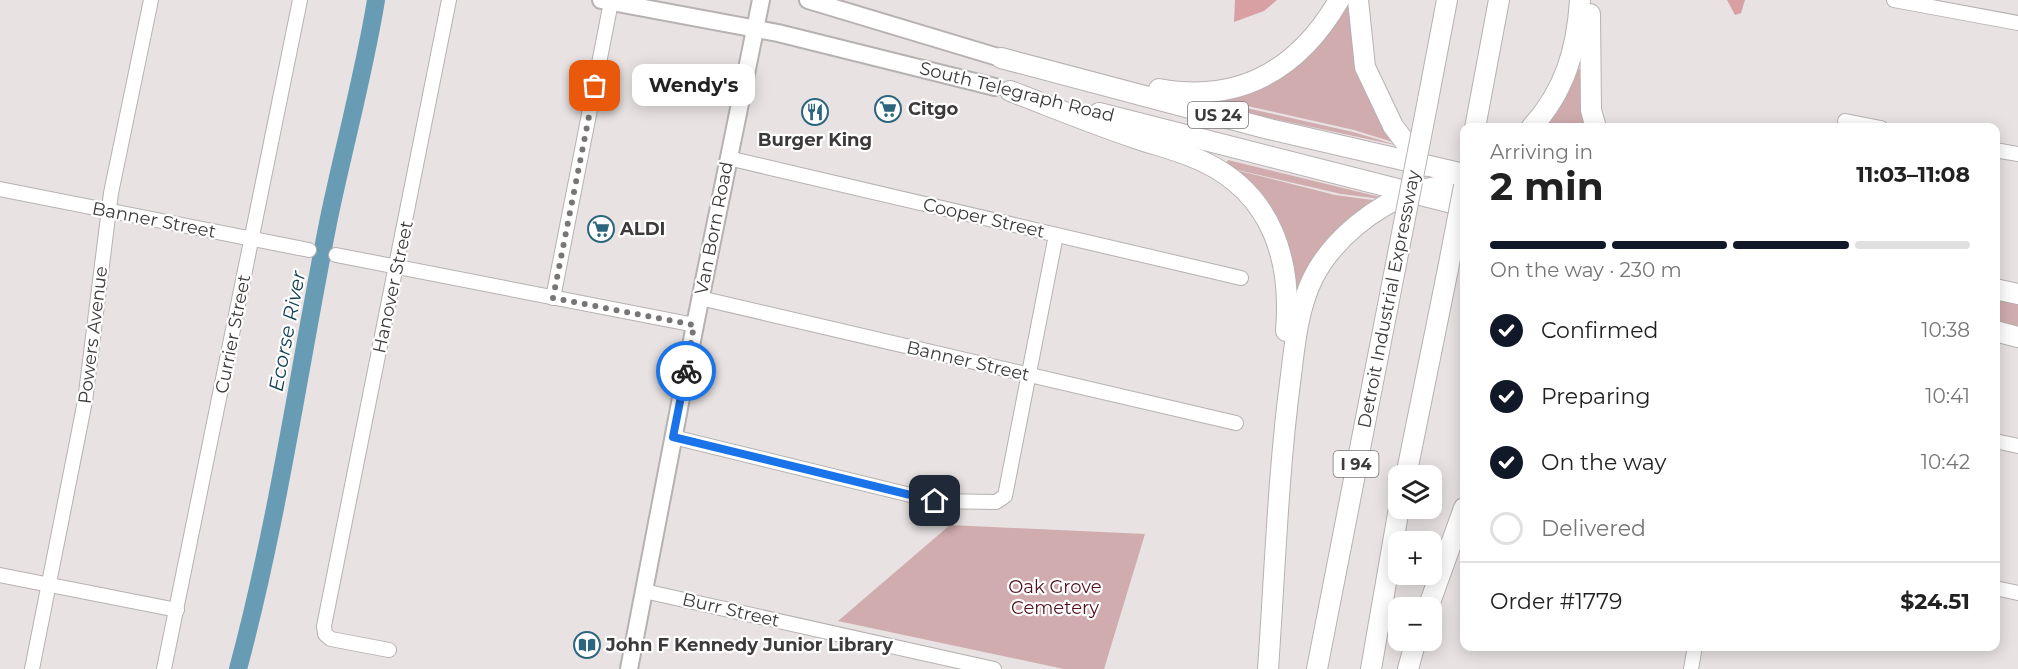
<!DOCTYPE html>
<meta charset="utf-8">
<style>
body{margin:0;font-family:Montserrat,sans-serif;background:#f6f6f6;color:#222;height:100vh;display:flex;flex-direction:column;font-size:22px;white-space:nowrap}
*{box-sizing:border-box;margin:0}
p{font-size:20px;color:#767676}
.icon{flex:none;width:33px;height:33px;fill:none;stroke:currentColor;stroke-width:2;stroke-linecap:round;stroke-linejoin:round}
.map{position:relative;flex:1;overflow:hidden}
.panel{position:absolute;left:1460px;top:123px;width:540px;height:528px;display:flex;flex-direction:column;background:#fff;border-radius:12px;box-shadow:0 3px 15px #0003}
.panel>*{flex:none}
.buttons{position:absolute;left:1388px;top:465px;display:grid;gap:12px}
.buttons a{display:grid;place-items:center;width:54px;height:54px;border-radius:12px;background:#fff;box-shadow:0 3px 15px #0003;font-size:30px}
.pin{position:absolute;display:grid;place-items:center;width:51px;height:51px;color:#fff;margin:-26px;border-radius:12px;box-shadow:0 3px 9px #0006}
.courier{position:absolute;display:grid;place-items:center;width:60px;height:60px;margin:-30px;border:4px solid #1a73e8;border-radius:50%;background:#fff;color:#222;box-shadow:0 2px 8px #0007}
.bubble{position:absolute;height:42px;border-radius:12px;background:#fff;box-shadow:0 3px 15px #0003;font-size:20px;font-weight:700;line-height:42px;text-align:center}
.overview em{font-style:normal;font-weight:700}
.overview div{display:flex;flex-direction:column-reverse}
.overview{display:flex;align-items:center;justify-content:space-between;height:102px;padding:0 30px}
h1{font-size:39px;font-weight:700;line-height:45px}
.bar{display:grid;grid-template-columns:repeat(4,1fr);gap:9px 6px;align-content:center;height:72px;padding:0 30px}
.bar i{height:8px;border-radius:4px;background:#e0e0e0}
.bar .active{background:#111827}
.bar p{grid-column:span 4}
.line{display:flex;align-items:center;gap:15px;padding:0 30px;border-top:2px solid #e0e0e0}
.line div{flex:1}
ol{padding:0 30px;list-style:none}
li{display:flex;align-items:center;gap:18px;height:66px}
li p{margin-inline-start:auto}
li .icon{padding:6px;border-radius:50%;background:#111827;color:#fff;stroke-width:4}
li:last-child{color:#767676}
li i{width:33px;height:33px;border:3px solid #e0e0e0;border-radius:50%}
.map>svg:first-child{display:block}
</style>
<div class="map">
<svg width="2018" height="669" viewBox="0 0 2018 669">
<rect width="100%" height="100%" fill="#e8e2e2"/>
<g fill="#d0acae">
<path d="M1344 1H1352L1399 144 1354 130 1217 99 1236 92Z"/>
<path d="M1577 69 1584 70 1590 127 1542 128 1571 85Z"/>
<path d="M1214 97 1215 101 1353 132 1400 146 1209 105V100Z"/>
<path d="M1228 160 1380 197 1381 199 1341 194 1225 167Z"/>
<path d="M1232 169 1335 195 1380 201 1298 291 1293 289Z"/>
<path d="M1995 299 2018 304V328L1995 322Z"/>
<path d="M950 525 1145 534 1104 669H1064L838 621Z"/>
</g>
<g fill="#d8a0a3">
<path d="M1235 0H1277L1264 11 1234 22Z"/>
<path d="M1727 0H1745L1741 13 1735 15Z"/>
</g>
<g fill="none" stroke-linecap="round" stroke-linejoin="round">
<path stroke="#689cb5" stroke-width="18" d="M238 669C278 521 299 368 329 218 344 146 364 74 376 0"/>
<defs>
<g id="minor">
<path d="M1894 0 2018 23"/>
<path d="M1845 121 1881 128"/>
<path d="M1995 150 2018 154"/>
<path d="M728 158 1241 278"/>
<path d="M0 189 309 250"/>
<path d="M336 255 695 325"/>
<path d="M553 298 611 2"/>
<path d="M700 298 1236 423"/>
<path d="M673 437 935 501 996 502 1005 496 1056 235"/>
<path d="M1995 441 2018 446"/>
<path d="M0 575 177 610"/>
<path d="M1995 588 2018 593"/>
<path d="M644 591 994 669"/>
<path d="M389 650 331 639 325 634 324 626 449 0"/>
<path d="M32 669 85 401 111 193 151 0"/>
<path d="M164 669 300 0"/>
<path d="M1691 669 1695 646"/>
</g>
<g id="major">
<path d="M601 0 778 33 995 87"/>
<path d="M808 0 1001 58"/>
<path d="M629 669 695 325 761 0"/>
</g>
<g id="highway">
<path d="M1358 0 1365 67 1393 126 1423 166"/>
<path d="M1590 14 1591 110 1596 128"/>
<path d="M1001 58 1269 129 1464 174"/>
<path d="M1159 89C1240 104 1299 69 1339 0"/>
<path d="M1010 91C1052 107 1093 124 1135 138 1158 146 1182 151 1204 162 1273 195 1292 261 1286 331"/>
<path d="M1428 100 1447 0"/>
<path d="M1099 113 1464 206"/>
<path d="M1475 128 1499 0"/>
<path d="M1531 128C1565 91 1577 49 1580 0"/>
<path d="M1995 289 2018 294"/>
<path d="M1995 331 2018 337"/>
<path d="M1406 476 1448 269"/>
<path d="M1428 608 1464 508"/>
<path d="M1268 669C1275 571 1278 472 1291 375 1295 342 1298 309 1313 278 1332 240 1375 205 1415 192 1431 187 1448 185 1464 183"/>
<path d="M1317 669 1397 259"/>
<path d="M1371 669 1399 508"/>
<path d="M1408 669 1416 640"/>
</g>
</defs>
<use href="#minor" stroke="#b7b1b1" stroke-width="16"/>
<use href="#major" stroke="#b7b1b1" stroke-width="20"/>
<use href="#highway" stroke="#b7b1b1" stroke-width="22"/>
<use href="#minor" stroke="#fff" stroke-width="14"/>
<use href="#major" stroke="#fff" stroke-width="16"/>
<use href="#highway" stroke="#fff" stroke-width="20"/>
<defs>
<g id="highway-bridge">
<path d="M1397 259 1428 100"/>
<path d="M1448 269 1464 186"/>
</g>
</defs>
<use href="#highway-bridge" stroke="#b7b1b1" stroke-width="22" stroke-linecap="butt"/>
<use href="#highway-bridge" stroke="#fff" stroke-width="20"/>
</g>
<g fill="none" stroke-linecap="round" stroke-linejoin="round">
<path stroke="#787575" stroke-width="6" stroke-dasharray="0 10.8" d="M595 86 553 298 694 325 686 371"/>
<path stroke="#1a73e8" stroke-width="8" d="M686 371 673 437 935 501"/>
</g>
<defs>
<symbol id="supermarket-ring" viewBox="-11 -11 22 22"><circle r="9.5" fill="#fff" stroke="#2b657e" stroke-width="1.5"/><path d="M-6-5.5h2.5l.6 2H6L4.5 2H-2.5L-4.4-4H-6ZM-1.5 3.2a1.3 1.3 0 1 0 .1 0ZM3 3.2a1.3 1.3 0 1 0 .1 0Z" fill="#2b657e"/></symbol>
<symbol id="restaurant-ring" viewBox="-11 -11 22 22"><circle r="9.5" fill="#fff" stroke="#2b657e" stroke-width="1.5"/><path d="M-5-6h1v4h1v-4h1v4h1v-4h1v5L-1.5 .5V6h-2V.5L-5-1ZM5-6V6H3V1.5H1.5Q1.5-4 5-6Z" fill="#2b657e"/></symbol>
<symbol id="library-ring" viewBox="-11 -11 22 22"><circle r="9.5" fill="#fff" stroke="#2b657e" stroke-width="1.5"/><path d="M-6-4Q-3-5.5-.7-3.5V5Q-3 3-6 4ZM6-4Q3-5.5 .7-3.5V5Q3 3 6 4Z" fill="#2b657e"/></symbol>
</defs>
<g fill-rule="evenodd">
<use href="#supermarket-ring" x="873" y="94" width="30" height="30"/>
<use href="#restaurant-ring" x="800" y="97" width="30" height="30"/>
<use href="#supermarket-ring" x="586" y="214" width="30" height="30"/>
<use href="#library-ring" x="572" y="630" width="30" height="30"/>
</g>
<g text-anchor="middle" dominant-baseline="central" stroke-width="4.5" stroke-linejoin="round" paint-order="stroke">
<g fill="#fff" stroke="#767575" stroke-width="1.5">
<rect x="1188" y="102" width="60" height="26" rx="4.5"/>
<rect x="1333.5" y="451" width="45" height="26" rx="4.5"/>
</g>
<g font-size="16" font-weight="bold" fill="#3c3a3a">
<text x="1218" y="115">US 24</text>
<text x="1356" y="464">I 94</text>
</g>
<g font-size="18" fill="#3c3a3a" stroke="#fff">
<text transform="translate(1017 92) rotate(14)">South Telegraph Road</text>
<text transform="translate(984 218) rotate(13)">Cooper Street</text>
<text transform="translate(154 220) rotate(11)">Banner Street</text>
<text transform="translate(714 228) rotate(-79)">Van Born Road</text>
<text transform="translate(393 287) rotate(-78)">Hanover Street</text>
<text transform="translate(1389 299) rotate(-79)">Detroit Industrial Expressway</text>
<text transform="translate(233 334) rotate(-79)">Currier Street</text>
<text transform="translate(93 335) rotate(-83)">Powers Avenue</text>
<text transform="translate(968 361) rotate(13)">Banner Street</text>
<text transform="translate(731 610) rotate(13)">Burr Street</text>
</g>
<g font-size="18" font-weight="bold" fill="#3c3a3a" stroke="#fff" text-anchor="start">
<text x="908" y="109">Citgo</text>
<text x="815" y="140" text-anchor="middle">Burger King</text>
<text x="620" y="229">ALDI</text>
<text x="606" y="645">John F Kennedy Junior Library</text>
</g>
<g font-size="18" fill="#53111d" stroke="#fff">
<text x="1055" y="587">Oak Grove<tspan x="1055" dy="21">Cemetery</tspan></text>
</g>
<g font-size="20" font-style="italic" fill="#124053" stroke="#fff">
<text transform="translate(287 331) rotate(-79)">Ecorse River</text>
</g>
</g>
</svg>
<div class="buttons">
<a><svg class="icon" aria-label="layers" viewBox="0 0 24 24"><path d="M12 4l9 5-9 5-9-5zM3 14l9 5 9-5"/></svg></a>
<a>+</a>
<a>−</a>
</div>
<div class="pin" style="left:595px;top:86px;background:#ea580c"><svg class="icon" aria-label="bag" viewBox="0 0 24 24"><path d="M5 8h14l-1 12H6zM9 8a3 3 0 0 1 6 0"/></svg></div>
<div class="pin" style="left:935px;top:501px;background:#1f2937"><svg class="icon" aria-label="home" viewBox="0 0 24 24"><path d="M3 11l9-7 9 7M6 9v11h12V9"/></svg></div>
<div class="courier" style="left:686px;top:371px"><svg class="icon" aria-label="bike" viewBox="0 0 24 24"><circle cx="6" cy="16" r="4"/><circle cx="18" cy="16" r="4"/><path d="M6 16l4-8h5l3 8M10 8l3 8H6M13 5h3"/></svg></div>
<div class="bubble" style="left:632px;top:64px;width:123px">Wendy's</div>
<section class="panel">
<div class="overview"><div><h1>2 min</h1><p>Arriving in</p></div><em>11:03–11:08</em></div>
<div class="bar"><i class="active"></i><i class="active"></i><i class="active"></i><i></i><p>On the way · 230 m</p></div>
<ol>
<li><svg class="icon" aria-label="check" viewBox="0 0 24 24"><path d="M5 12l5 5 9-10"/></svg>Confirmed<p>10:38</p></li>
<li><svg class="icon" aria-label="check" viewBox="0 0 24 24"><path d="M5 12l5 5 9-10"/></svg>Preparing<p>10:41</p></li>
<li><svg class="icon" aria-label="check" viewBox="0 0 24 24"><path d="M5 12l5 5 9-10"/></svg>On the way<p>10:42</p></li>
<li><i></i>Delivered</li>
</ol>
<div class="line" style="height:78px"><div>Order #1779</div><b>$24.51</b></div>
</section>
</div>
